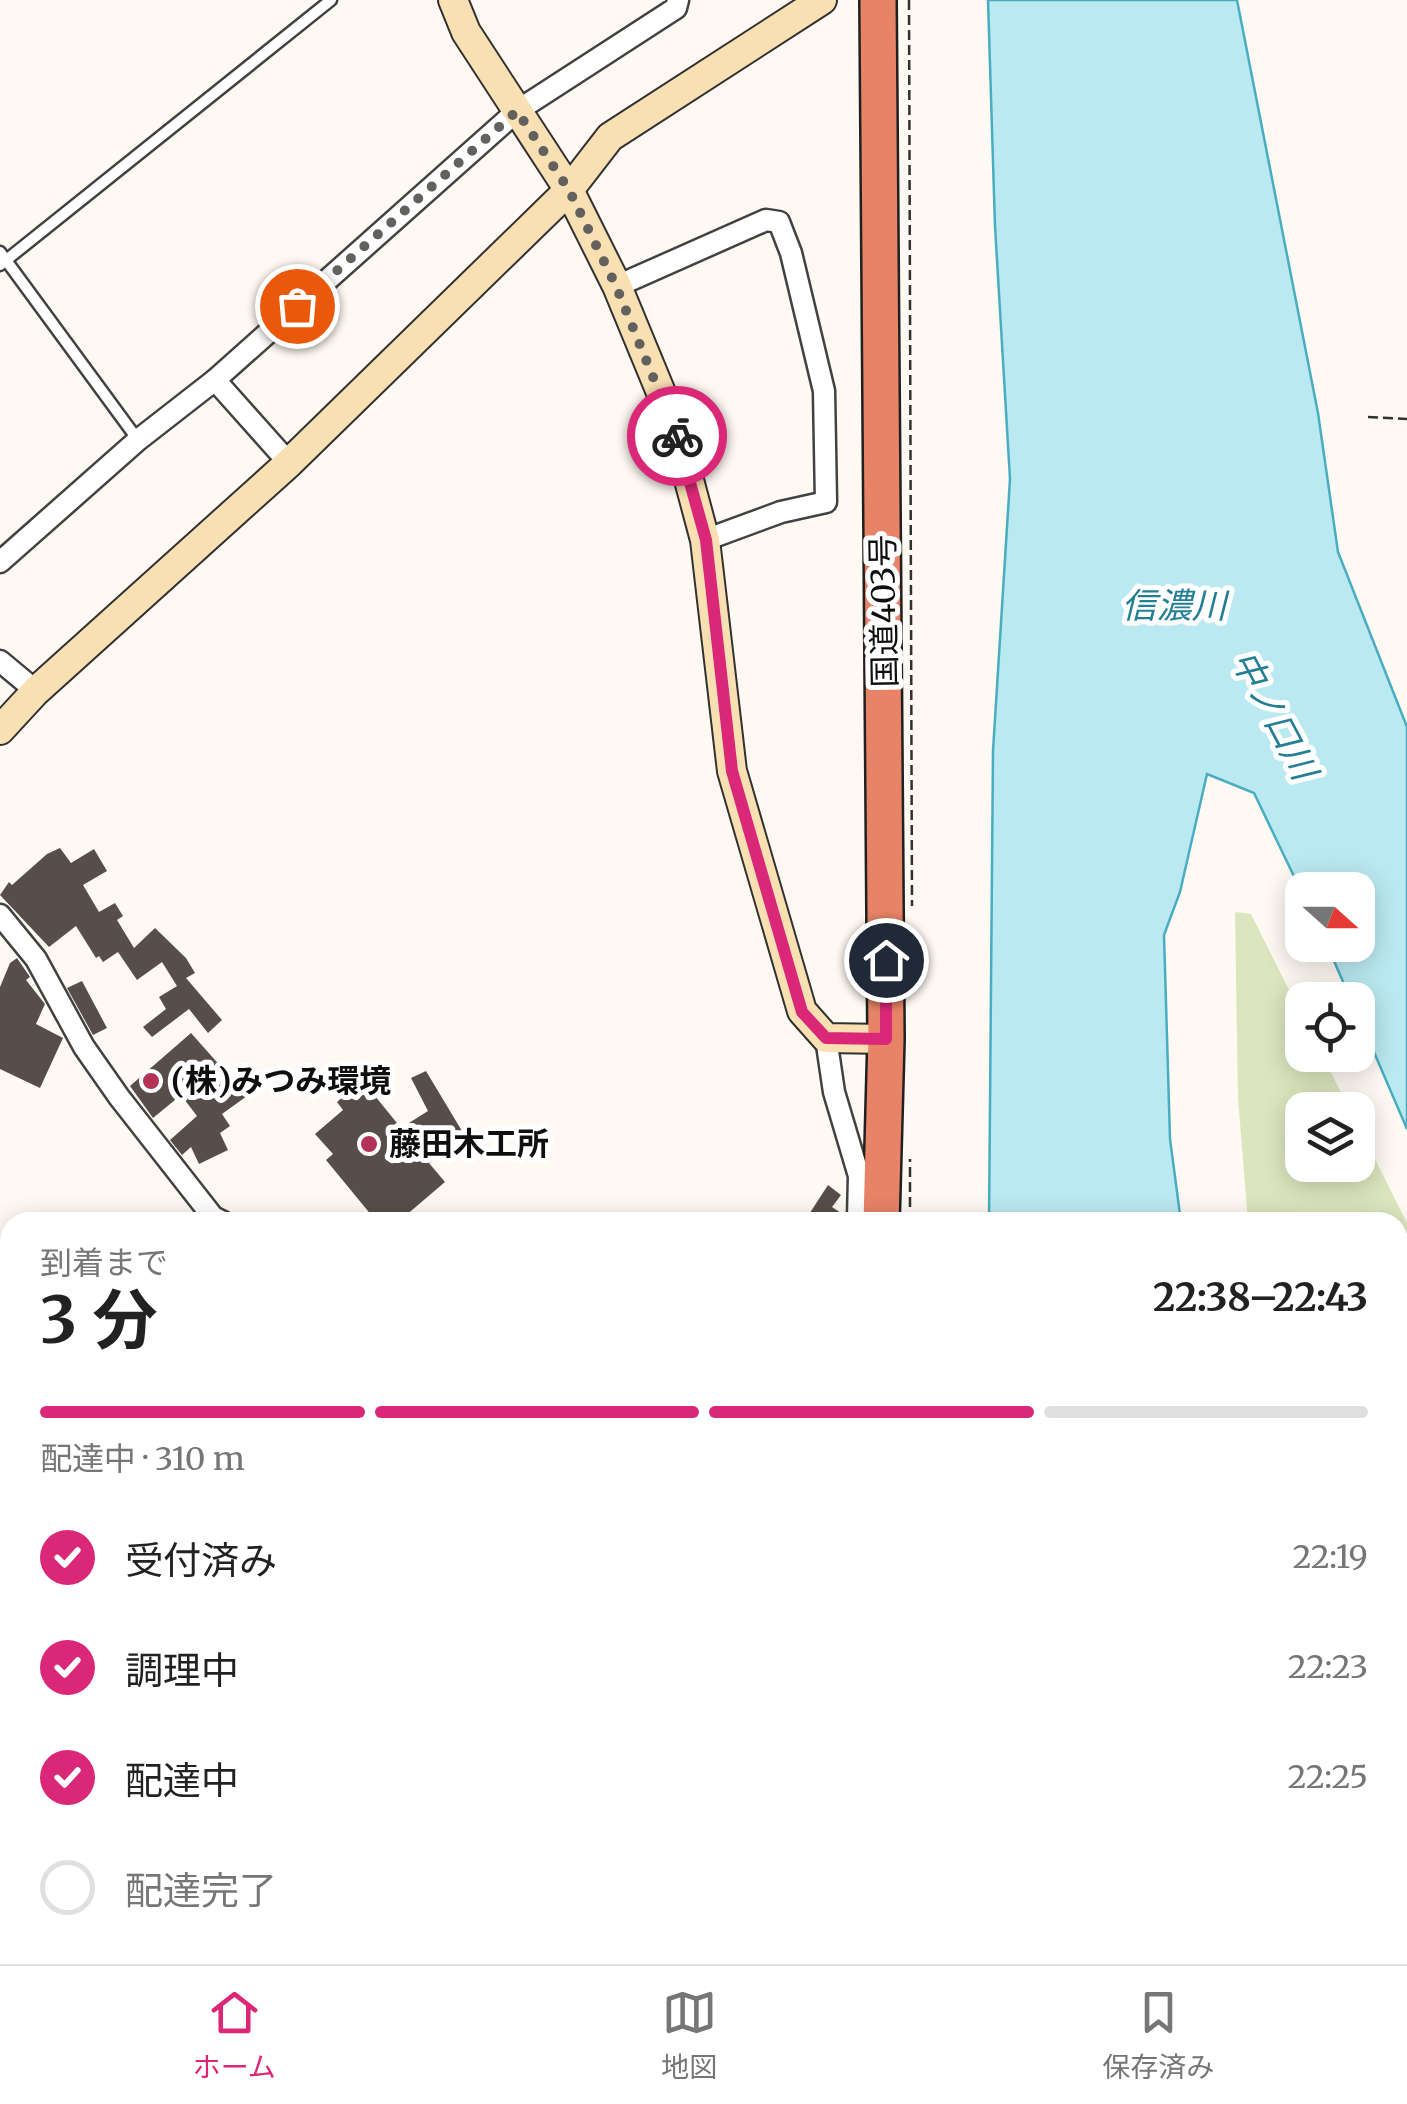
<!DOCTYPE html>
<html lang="ja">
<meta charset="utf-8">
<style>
body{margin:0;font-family:Merriweather,"Noto Sans JP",serif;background:#f6f6f6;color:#222;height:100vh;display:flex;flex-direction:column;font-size:38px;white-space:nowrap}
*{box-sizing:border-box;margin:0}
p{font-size:32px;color:#767676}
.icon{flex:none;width:55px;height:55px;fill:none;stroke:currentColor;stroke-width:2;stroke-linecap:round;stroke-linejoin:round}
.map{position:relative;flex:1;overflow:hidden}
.side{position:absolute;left:0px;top:1212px;width:1408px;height:752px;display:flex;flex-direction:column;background:#fff;border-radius:30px 30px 0 0;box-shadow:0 5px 25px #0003}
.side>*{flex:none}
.needle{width:65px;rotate:111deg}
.tools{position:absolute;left:1285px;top:872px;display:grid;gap:20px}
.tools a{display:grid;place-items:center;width:90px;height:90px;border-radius:20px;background:#fff;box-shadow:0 5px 25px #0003;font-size:50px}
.pin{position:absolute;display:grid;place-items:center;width:85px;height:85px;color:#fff;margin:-42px;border:5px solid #fff;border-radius:50%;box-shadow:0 2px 10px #0007}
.courier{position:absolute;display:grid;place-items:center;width:100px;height:100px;margin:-50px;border:8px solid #db2777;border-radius:50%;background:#fff;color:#222;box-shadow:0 2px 12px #0007}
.head em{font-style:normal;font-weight:700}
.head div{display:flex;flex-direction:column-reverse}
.head{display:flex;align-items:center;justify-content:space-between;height:170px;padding:0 40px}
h1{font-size:65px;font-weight:700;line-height:75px}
.bar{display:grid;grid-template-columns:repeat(4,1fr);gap:15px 10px;align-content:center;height:120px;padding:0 40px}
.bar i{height:12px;border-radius:8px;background:#e0e0e0}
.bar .active{background:#db2777}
.bar p{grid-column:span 4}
ol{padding:0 40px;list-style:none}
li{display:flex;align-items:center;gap:30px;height:110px}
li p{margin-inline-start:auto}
li .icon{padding:10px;border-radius:50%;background:#db2777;color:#fff;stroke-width:4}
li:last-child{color:#767676}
li i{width:55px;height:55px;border:5px solid #e0e0e0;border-radius:50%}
.tab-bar{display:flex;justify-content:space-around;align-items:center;height:140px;border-top:2px solid #e0e0e0;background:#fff;font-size:28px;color:#767676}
.tab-bar a{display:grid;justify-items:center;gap:5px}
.tab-bar .active{color:#db2777}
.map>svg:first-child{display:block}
</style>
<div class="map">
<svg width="1407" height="1964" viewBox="0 0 1407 1964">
<rect width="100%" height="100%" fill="#fef9f2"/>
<path fill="#dce6be" d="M1235 912 1251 914 1302 1016V1055H1322L1350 1110H1302V1165H1358V1125L1407 1223V1493H1398V1222H1248L1238 1098Z"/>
<g fill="#bbe9f1" stroke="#49adc1" stroke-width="2.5">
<path d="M988 0H1237L1318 413 1338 552 1407 727V1129L1358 1015V1000H1351L1327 945H1358V890H1302V893L1254 793 1207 774 1180 892 1164 935 1170 1139 1181 1222H989L993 751 1010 479 995 226Z"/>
<path d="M1057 1955H1303L1304 1964H1058Z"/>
</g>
<g fill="#574e4c">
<path d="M60 848 71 863 94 849 107 871 83 885 99 912 115 903 123 916 117 920 134 948 155 928 186 958 195 973 186 978 222 1020 208 1033 189 1009 152 1037 143 1027 166 1009 159 997 177 986 162 962 137 980 118 952 103 962 99 956 96 958 76 926 49 947 0 895 9 882 12 885 47 854Z"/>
<path d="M17 958 30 977 26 980 45 1004 36 1024 63 1038 40 1088 0 1069V987L10 963Z"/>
<path d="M82 981 107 1028 93 1035 67 988Z"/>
<path d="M191 1033 247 1096 222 1114 230 1126 220 1133 228 1150 199 1164 191 1147 182 1155 170 1140 197 1116 181 1095 153 1118 130 1086Z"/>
<path d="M426 1071 465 1136 429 1163 445 1182 398 1222H377L326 1160 333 1154 315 1134 343 1110 337 1102 362 1080 401 1128 428 1111 411 1078Z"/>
<path d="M828 1185 841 1195 832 1207 844 1215 838 1222H804Z"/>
</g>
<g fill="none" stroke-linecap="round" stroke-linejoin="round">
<defs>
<g id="lane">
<path d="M0 252 138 440"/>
<path d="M0 265 331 0"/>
</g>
<g id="street">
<path d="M617 286 766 220 779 222 791 253 824 391 826 502 781 512 705 540"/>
<path d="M215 380 289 463"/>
<path d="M0 562 138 440 215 380 517 111 676 8 678 0"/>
<path d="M0 661 36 691"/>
<path d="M0 915 36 959 84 1047 119 1097 213 1217 223 1222"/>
<path d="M826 1038 834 1092 859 1176 858 1219"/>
</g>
<g id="secondary">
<path d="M453 0 466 32 569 190 617 286 674 424 705 540 732 771 802 1011 826 1038 886 1039"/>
<path d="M0 730 36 691 289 463 569 190 610 137 822 0"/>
<path d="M444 1964 449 1955"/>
</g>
<g id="highway">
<path d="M878 0 886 1039 881 1222"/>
<path d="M766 1964 769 1955"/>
</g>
</defs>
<use href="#lane" stroke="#424242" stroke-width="15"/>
<use href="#street" stroke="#424242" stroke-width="25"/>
<use href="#secondary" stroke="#313131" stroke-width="32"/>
<use href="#highway" stroke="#202020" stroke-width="40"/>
<g stroke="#313131" stroke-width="2.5" stroke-dasharray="10 5" stroke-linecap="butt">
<path d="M909 0 912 906"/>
<path d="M1368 417 1407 419"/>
<path d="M910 1222V1159"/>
<path d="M0 1575 10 1578"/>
<path d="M1398 1602 1407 1600"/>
<path d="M1398 1925 1407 1924"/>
<path d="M893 1955V1964"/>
<path d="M926 1955 927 1964"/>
<path d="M1357 1955 1358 1964"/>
<path d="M59 1964 60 1955"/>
<path d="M828 1964 829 1955"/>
</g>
<use href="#lane" stroke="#fff" stroke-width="10"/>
<use href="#street" stroke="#fff" stroke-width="20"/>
<use href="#secondary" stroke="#f8e0b3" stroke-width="28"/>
<use href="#highway" stroke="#e78367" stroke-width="35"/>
</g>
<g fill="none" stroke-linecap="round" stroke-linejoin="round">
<path stroke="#63615e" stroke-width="10" stroke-dasharray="0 18" d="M297 306 517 111 569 190 616 286 677 436"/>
<path stroke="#db2777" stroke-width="12" d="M677 436 706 540 732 771 802 1012 826 1038 886 1039V960"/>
</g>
<g fill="#b33357" stroke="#fff" stroke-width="4">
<circle cx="151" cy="1081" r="10"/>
<circle cx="369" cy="1144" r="10"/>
</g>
<g text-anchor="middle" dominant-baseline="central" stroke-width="10" stroke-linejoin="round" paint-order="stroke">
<g font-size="32" fill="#0f0f0f" stroke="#fff">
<text transform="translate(884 611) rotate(-91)">国道403号</text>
</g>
<g font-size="32" font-weight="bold" fill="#0f0f0f" stroke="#fff" text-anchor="start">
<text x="171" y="1081">(株)みつみ環境</text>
<text x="389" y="1144">藤田木工所</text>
</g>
<g font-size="35" font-style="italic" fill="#237f96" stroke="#fff">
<text x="1174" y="606">信濃川</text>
<text transform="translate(1274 715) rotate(62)">中ノ口川</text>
</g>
</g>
</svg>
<div class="tools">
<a><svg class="needle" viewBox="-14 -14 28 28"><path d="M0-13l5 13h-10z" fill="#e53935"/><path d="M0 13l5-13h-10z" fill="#767676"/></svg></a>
<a><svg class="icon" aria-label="locate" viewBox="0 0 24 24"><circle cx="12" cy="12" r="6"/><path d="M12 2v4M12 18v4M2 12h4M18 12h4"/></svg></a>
<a><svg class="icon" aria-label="layers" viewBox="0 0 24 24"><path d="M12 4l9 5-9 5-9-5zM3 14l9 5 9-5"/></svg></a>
</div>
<div class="pin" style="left:297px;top:306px;background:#ea580c"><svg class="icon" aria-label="bag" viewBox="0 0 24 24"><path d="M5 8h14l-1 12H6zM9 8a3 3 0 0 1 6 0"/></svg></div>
<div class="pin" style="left:886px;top:960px;background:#1f2937"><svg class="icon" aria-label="home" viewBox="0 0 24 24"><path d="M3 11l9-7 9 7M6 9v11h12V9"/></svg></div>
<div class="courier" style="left:677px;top:436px"><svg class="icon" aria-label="bike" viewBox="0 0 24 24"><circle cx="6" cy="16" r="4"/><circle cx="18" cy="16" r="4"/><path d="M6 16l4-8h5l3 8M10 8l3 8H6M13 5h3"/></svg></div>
<section class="side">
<div class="head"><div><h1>3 分</h1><p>到着まで</p></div><em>22:38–22:43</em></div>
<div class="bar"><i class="active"></i><i class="active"></i><i class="active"></i><i></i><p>配達中 · 310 m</p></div>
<ol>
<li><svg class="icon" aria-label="check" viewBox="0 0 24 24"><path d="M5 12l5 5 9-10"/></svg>受付済み<p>22:19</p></li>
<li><svg class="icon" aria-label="check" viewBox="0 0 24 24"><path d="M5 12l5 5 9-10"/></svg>調理中<p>22:23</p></li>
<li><svg class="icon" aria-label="check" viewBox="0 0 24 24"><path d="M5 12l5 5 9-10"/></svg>配達中<p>22:25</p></li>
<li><i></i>配達完了</li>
</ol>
</section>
</div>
<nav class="tab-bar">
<a class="active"><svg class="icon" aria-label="home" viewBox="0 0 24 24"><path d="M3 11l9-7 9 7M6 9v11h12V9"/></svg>ホーム</a>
<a><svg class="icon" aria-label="map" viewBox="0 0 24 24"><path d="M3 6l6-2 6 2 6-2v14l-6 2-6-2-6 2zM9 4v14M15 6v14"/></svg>地図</a>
<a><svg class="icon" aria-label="saved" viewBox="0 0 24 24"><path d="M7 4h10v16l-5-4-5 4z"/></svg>保存済み</a>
</nav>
